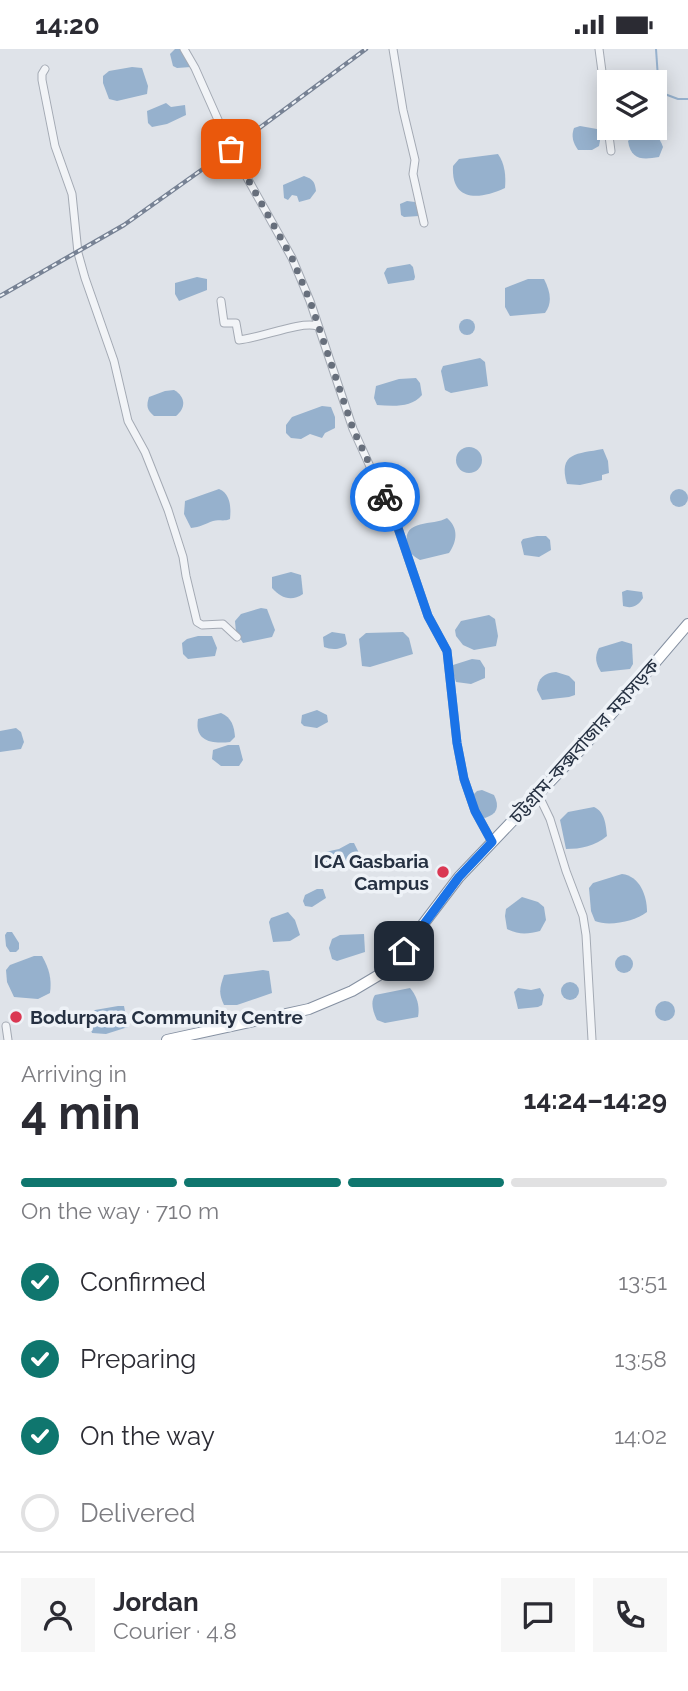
<!DOCTYPE html>
<meta charset="utf-8">
<style>
body{margin:0;font-family:Raleway,"Noto Sans Bengali",sans-serif;background:#f7f7f7;color:#2b2b33;height:100vh;display:flex;flex-direction:column;font-size:26px;white-space:nowrap}
*{box-sizing:border-box;margin:0}
p{font-size:23px;color:#7c7c81}
.icon{flex:none;width:38px;height:38px;fill:none;stroke:currentColor;stroke-width:2;stroke-linecap:round;stroke-linejoin:round}
.map{position:relative;height:991px;overflow:hidden}
.side{display:flex;flex-direction:column;background:#fff;flex:1}
.side>*{flex:none}
.buttons{position:absolute;left:597px;top:21px;display:grid;gap:14px}
.buttons a{display:grid;place-items:center;width:70px;height:70px;border-radius:0px;background:#fff;box-shadow:0 4px 18px #0003;font-size:35px}
.pin{position:absolute;display:grid;place-items:center;width:60px;height:60px;color:#fff;margin:-30px;border-radius:14px;box-shadow:0 4px 10px #0006}
.courier{position:absolute;display:grid;place-items:center;width:70px;height:70px;margin:-35px;border:5px solid #1a73e8;border-radius:50%;background:#fff;color:#222;box-shadow:0 2px 9px #0007}
.overview em{font-style:normal;font-weight:700}
.overview div{display:flex;flex-direction:column-reverse}
.overview{display:flex;align-items:center;justify-content:space-between;height:119px;padding:0 21px}
h1{font-size:46px;font-weight:700;line-height:52px}
.bar{display:grid;grid-template-columns:repeat(4,1fr);gap:10px 7px;align-content:center;height:84px;padding:0 21px}
.bar i{height:9px;border-radius:5px;background:#e1e1e2}
.bar .selected{background:#0f766e}
.bar p{grid-column:span 4}
.line{display:flex;align-items:center;gap:18px;padding:0 21px;border-top:2px solid #e1e1e2}
.line div{flex:1}
.round{display:grid;place-items:center;flex:none;width:74px;height:74px;border-radius:0px;background:#f7f7f7}
ol{padding:0 21px;list-style:none}
li{display:flex;align-items:center;gap:21px;height:77px}
li p{margin-inline-start:auto}
li .icon{padding:7px;border-radius:50%;background:#0f766e;color:#fff;stroke-width:4}
li:last-child{color:#7c7c81}
li i{width:38px;height:38px;border:4px solid #e1e1e2;border-radius:50%}
.status{display:flex;justify-content:space-between;align-items:center;height:49px;padding:0 35px;background:#fff;direction:ltr}
.status svg{height:19px;fill:currentColor}
.map>svg:first-child{display:block}
</style>
<div class="status"><b>14:20</b><svg viewBox="0 0 49 12"><path d="M0 12V9h3v3zM5 12V6h3v6zM10 12V3h3v9zM15 12V0h3v12zM26 1h20v11H26zM47 4h2v5h-2z"/></svg></div>
<div class="map">
<svg width="688" height="991" viewBox="0 0 688 991">
<rect width="100%" height="100%" fill="#dfe3e9"/>
<g fill="#96b1cd">
<path d="M175 0H184L191 18 177 19 173 17 170 5Z"/>
<path d="M132 18 142 19 148 37 147 45 117 52 109 50 103 34V27L109 22Z"/>
<path d="M166 54 171 58 185 56 186 66 167 75 152 78 148 74 147 62Z"/>
<path d="M580 77 597 80 601 86 599 97 592 101H578C573 94 571 87 574 79Z"/>
<path d="M645 82C655 84 659 87 663 98L659 108C642 111 631 111 628 92L636 84Z"/>
<path d="M498 105C505 115 506 127 505 139 479 151 451 153 453 117L459 110Z"/>
<path d="M304 127C313 130 315 133 316 142L310 150 299 153 297 147 292 146 288 151 284 149 283 136Z"/>
<path d="M407 152 415 153 419 167 404 168 401 166 400 155Z"/>
<path d="M410 215 413 218 415 228 414 231 388 235 384 224 387 219Z"/>
<path d="M197 228 207 230V241L179 252 175 245V234Z"/>
<path d="M528 230H544C550 242 553 253 545 264L510 267 505 258V239Z"/>
<circle cx="467" cy="278" r="8"/>
<path d="M480 309 485 313 488 337 451 344 445 341 441 322 443 317Z"/>
<path d="M416 329 420 334 422 346C411 359 393 357 377 356L374 349 376 337 399 330Z"/>
<path d="M174 341C186 348 186 359 176 367H154C147 361 146 357 149 348L165 342Z"/>
<path d="M322 357 331 358 335 368V379L325 384 322 389 310 385 301 390 291 389 286 384V376L292 368Z"/>
<circle cx="469" cy="411" r="13"/>
<path d="M603 400 608 412 609 424 602 426V431L580 436 567 435C558 403 577 405 603 400Z"/>
<path d="M219 440C231 445 231 459 230 470 223 473 219 470 213 472 205 475 200 478 191 479L184 465 185 452Z"/>
<circle cx="679" cy="449" r="9"/>
<path d="M447 469C459 479 457 493 449 504L420 511C413 507 408 503 407 494 403 470 433 477 447 469Z"/>
<path d="M537 487H546L550 491 551 501 539 508 524 506 521 493 523 490Z"/>
<path d="M291 523 301 526 303 545C291 553 281 549 272 539V528Z"/>
<path d="M627 541 642 543 643 549C638 557 632 560 623 557L622 543Z"/>
<path d="M261 559 267 560 275 581 272 588 243 594 236 583 235 572 241 565Z"/>
<path d="M489 566 495 570 498 587 496 597 474 601 463 596 456 587 455 581 461 572Z"/>
<path d="M332 583 345 585 347 595C342 601 331 601 324 598L323 588Z"/>
<path d="M403 583 409 589 413 605 370 618 362 617 359 590 366 584Z"/>
<path d="M198 587H212L217 599 215 607 188 610 183 605 182 594 187 590Z"/>
<path d="M622 592 632 595 633 615 630 620 601 623C596 615 594 608 599 599Z"/>
<path d="M472 610 480 611 485 619V629L471 635 456 633 452 620 453 616Z"/>
<path d="M556 623 569 627 575 633V646L569 648 542 651 537 641C538 629 544 624 556 623Z"/>
<path d="M317 661 327 666 328 673 317 679 304 677 301 674 302 666Z"/>
<path d="M221 664C232 669 234 677 235 688L230 693C213 695 194 693 198 670Z"/>
<path d="M16 679 21 683 24 693 21 700 0 703V682Z"/>
<path d="M228 696H239L243 711 239 717H221L212 710 213 701Z"/>
<path d="M482 741 494 746C500 758 497 765 485 769L478 766 473 746 477 742Z"/>
<path d="M594 758C605 763 606 776 607 787 595 797 581 800 566 800L560 771 568 763Z"/>
<path d="M350 794H354L359 804 356 810 335 815 326 813 325 803 339 800Z"/>
<path d="M622 825C640 827 647 847 647 863 636 872 609 878 595 872L591 862 589 839 593 834Z"/>
<path d="M317 840H323L326 849 312 858 305 857 303 852 305 846Z"/>
<path d="M522 848 538 853 544 858 546 871 540 882C528 885 519 886 507 880L505 867 506 860Z"/>
<path d="M288 863 295 871 300 886 290 892 273 893 269 873 271 869Z"/>
<path d="M7 883H12L19 894V900L16 903H10L6 897 5 886Z"/>
<path d="M364 885 365 903 337 912 332 910 329 899 332 890 340 886Z"/>
<circle cx="624" cy="915" r="9"/>
<path d="M34 907H42C49 919 52 930 50 944L38 950 14 948 7 933 6 921 10 916Z"/>
<path d="M263 921 269 922 272 944 237 956H224C218 944 220 938 224 926Z"/>
<circle cx="570" cy="942" r="9"/>
<path d="M410 939C417 947 420 957 418 968L385 974 377 971C373 963 370 953 375 946Z"/>
<path d="M518 939 531 941 540 939 544 946 542 956 538 958 518 960 514 943Z"/>
<circle cx="665" cy="962" r="10"/>
<path d="M118 957H124L128 978 106 985 92 984 88 972 90 965 95 961Z"/>
</g>
<g fill="none" stroke-linecap="round" stroke-linejoin="round">
<path stroke="#96b1cd" stroke-width="2" d="M656 0 658 29 662 44 678 50H688"/>
<defs>
<g id="minor">
<path d="M184 0 195 19 231 100 292 209 310 252 353 380 398 479 428 567 447 602 457 694 464 730 475 762 492 793"/>
<path d="M393 0 403 61 415 111 413 125 424 174"/>
<path d="M599 0 603 30 609 34"/>
<path d="M45 20 42 25V31L55 97 72 145 78 204 85 229 114 312 128 372 145 403 168 461 183 508 186 527 197 573 202 576 223 575 237 588"/>
<path d="M609 54 607 72 611 102"/>
<path d="M221 252 224 274H236L239 291C261 289 300 272 317 277"/>
<path d="M538 745 550 770 566 822 583 867 586 886 592 991"/>
<path d="M6 977 8 991"/>
</g>
<path id="highway" d="M167 991 309 960 352 942 389 920 459 828 584 697 688 575"/>
</defs>
<use href="#minor" stroke="#a4aab4" stroke-width="9"/>
<use href="#highway" stroke="#8590a1" stroke-width="12"/>
<use href="#minor" stroke="#f2f4f7" stroke-width="7"/>
<use href="#highway" stroke="#fff" stroke-width="10"/>
<defs>
<path id="rail" d="M0 247 124 176 231 100 366 0"/>
</defs>
<use href="#rail" stroke="#778294" stroke-width="4.5"/>
<use href="#rail" stroke="#eef2f7" stroke-width="2" stroke-dasharray="5" stroke-linecap="butt"/>
</g>
<g fill="none" stroke-linecap="round" stroke-linejoin="round">
<path stroke="#676f7c" stroke-width="7" stroke-dasharray="0 12.6" d="M231 100 292 209 310 252 353 380 385 448"/>
<path stroke="#1a73e8" stroke-width="9" d="M385 448 398 479 428 567 447 602 457 694 464 730 475 762 492 793 459 828 404 902"/>
</g>
<g fill="#da3853" stroke="#eef2f7" stroke-width="2.5">
<circle cx="443" cy="823" r="7"/>
<circle cx="16" cy="968" r="7"/>
</g>
<g text-anchor="middle" dominant-baseline="central" stroke-width="7" stroke-linejoin="round" paint-order="stroke">
<g font-size="19" fill="#263142" stroke="#eef2f7">
<text transform="translate(584 692) rotate(-48)">চট্টগ্রাম-কক্সবাজার মহাসড়ক</text>
</g>
<g font-size="19" font-weight="bold" fill="#263142" stroke="#eef2f7" text-anchor="end">
<text x="429" y="812">ICA Gasbaria<tspan x="429" dy="22">Campus</tspan></text>
<text x="30" y="968" text-anchor="start">Bodurpara Community Centre</text>
</g>
</g>
</svg>
<div class="buttons">
<a><svg class="icon" aria-label="layers" viewBox="0 0 24 24"><path d="M12 4l9 5-9 5-9-5zM3 14l9 5 9-5"/></svg></a>
</div>
<div class="pin" style="left:231px;top:100px;background:#ea580c"><svg class="icon" aria-label="bag" viewBox="0 0 24 24"><path d="M5 8h14l-1 12H6zM9 8a3 3 0 0 1 6 0"/></svg></div>
<div class="pin" style="left:404px;top:902px;background:#1f2937"><svg class="icon" aria-label="home" viewBox="0 0 24 24"><path d="M3 11l9-7 9 7M6 9v11h12V9"/></svg></div>
<div class="courier" style="left:385px;top:448px"><svg class="icon" aria-label="bike" viewBox="0 0 24 24"><circle cx="6" cy="16" r="4"/><circle cx="18" cy="16" r="4"/><path d="M6 16l4-8h5l3 8M10 8l3 8H6M13 5h3"/></svg></div>
</div>
<section class="side">
<div class="overview"><div><h1>4 min</h1><p>Arriving in</p></div><em>14:24–14:29</em></div>
<div class="bar"><i class="selected"></i><i class="selected"></i><i class="selected"></i><i></i><p>On the way · 710 m</p></div>
<ol>
<li><svg class="icon" aria-label="check" viewBox="0 0 24 24"><path d="M5 12l5 5 9-10"/></svg>Confirmed<p>13:51</p></li>
<li><svg class="icon" aria-label="check" viewBox="0 0 24 24"><path d="M5 12l5 5 9-10"/></svg>Preparing<p>13:58</p></li>
<li><svg class="icon" aria-label="check" viewBox="0 0 24 24"><path d="M5 12l5 5 9-10"/></svg>On the way<p>14:02</p></li>
<li><i></i>Delivered</li>
</ol>
<div class="line" style="height:126px"><a class="round"><svg class="icon" aria-label="person" viewBox="0 0 24 24"><circle cx="12" cy="8" r="4"/><path d="M4 21q1-7 8-7t8 7"/></svg></a><div><b>Jordan</b><p>Courier · 4.8</p></div><a class="round"><svg class="icon" aria-label="chat" viewBox="0 0 24 24"><path d="M4 5h16v11H9l-5 4z"/></svg></a><a class="round"><svg class="icon" aria-label="phone" viewBox="0 0 24 24"><path d="M5 4h4l2 5-3 2q2 4 5 5l2-3 5 2v4C11 20 4 13 5 4z"/></svg></a></div>
</section>
